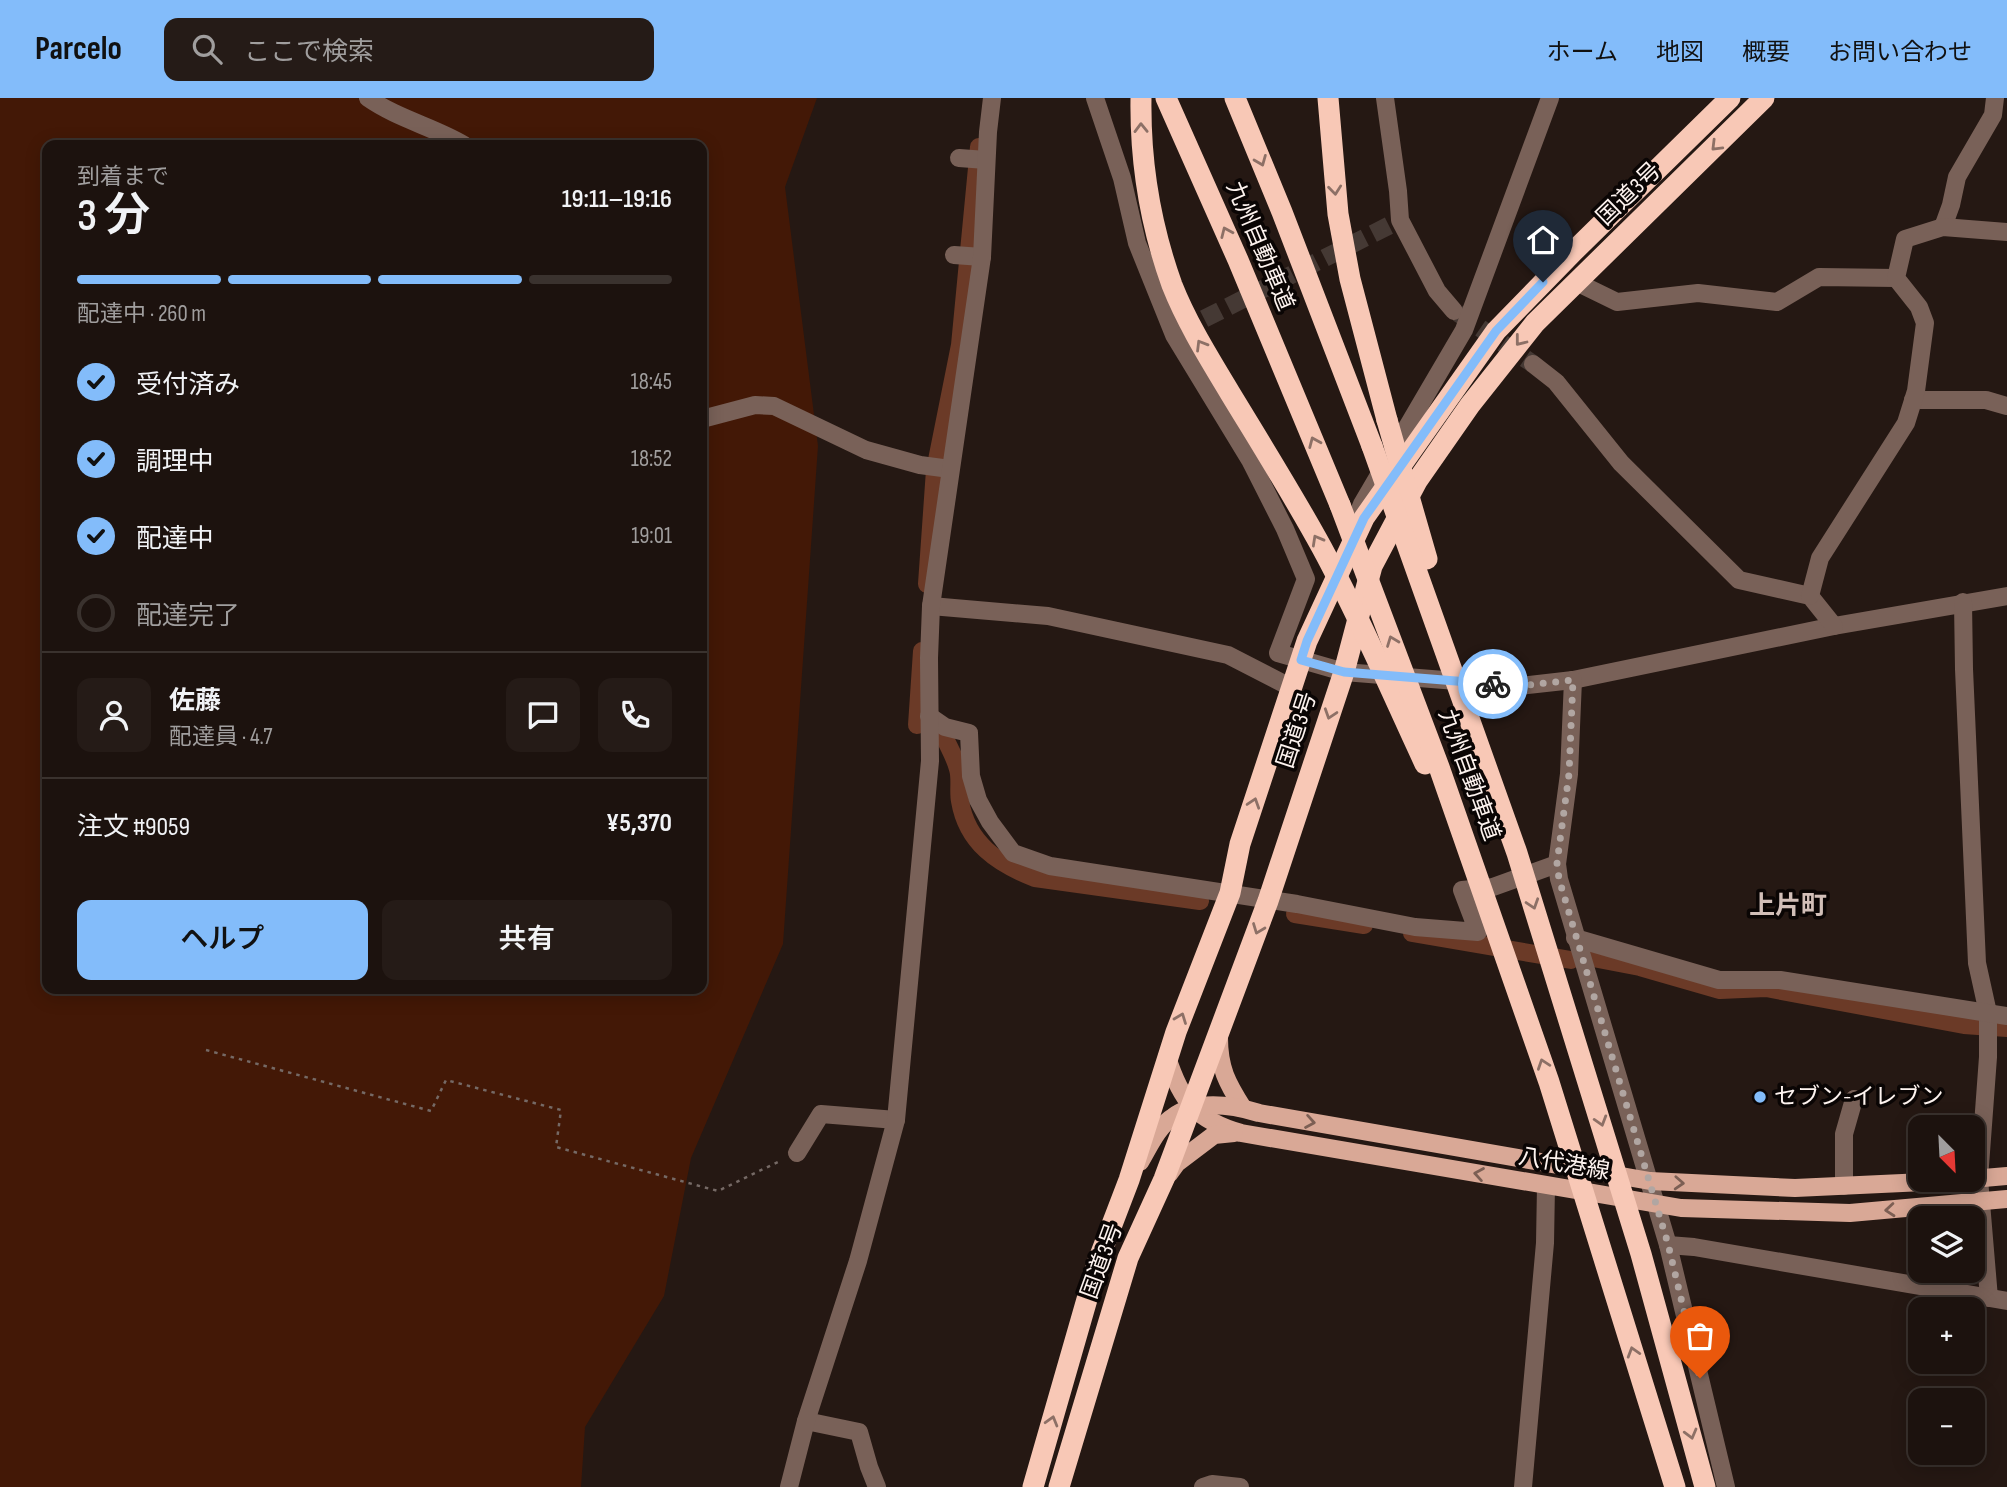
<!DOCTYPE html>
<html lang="ja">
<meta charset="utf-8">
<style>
body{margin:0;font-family:"Sofia Sans Condensed","Noto Sans JP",sans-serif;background:#251b17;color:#f1f3f6;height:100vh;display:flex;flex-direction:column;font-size:26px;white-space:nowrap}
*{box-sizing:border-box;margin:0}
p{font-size:23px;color:#a09e9e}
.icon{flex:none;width:38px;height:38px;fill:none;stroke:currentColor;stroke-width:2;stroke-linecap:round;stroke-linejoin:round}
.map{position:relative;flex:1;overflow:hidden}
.sheet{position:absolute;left:42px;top:42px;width:665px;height:854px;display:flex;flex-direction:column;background:#1c120e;border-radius:14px;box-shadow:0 4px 18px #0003,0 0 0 2px #3a322e}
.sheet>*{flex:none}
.needle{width:46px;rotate:156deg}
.tools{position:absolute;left:1908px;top:1017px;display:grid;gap:14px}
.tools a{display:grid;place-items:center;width:77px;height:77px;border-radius:14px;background:#1c120e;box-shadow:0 4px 18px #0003,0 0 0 2px #3a322e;font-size:35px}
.pin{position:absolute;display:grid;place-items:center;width:60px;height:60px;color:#fff;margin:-72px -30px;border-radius:50% 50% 50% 0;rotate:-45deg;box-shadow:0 0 7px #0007}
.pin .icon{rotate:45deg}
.courier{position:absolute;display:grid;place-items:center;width:70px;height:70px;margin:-35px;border:5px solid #83bcfa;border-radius:50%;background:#fff;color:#222;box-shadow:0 2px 9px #0007}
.head em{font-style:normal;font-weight:600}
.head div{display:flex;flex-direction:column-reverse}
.head{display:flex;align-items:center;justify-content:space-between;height:119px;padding:0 35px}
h1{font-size:46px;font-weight:600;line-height:52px}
.bar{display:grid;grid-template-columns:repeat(4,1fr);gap:10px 7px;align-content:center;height:84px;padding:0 35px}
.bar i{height:9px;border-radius:5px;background:#3a322e}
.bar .active{background:#83bcfa}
.bar p{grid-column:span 4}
.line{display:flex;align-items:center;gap:18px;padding:0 35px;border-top:2px solid #3a322e}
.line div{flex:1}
.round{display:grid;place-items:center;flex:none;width:74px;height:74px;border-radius:14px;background:#251b17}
ol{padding:0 35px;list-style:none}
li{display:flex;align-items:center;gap:21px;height:77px}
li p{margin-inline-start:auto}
li .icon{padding:7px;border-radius:50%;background:#83bcfa;color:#111;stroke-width:4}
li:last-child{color:#a09e9e}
li i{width:38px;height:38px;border:4px solid #3a322e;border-radius:50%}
.action{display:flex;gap:14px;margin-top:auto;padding:14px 35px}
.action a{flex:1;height:80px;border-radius:14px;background:#83bcfa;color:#111;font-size:28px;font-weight:600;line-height:80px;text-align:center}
.action a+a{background:#251b17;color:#f1f3f6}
header{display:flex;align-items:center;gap:42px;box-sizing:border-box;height:98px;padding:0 35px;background:#83bcfa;color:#111}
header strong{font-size:33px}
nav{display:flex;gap:38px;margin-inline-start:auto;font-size:24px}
.search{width:490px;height:63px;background:#251b17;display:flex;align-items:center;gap:18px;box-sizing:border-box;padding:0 24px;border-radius:14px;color:#a09e9e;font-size:26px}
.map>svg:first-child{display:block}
</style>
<header>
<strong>Parcelo</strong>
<div class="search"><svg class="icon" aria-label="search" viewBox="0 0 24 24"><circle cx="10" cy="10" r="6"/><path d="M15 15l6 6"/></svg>ここで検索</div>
<nav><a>ホーム</a><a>地図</a><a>概要</a><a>お問い合わせ</a></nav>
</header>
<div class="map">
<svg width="2007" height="1389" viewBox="0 0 2007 1389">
<rect width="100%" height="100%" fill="#251813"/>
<path fill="#431806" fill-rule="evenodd" d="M0 0H817L785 89 818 348 783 846 691 1060 664 1198 585 1329 581 1389H0ZM47 47H702V891H47Z"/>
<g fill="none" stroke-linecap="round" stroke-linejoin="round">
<g stroke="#6b3a27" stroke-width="18">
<path d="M927 486 935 372 960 247 979 49"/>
<path d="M917 627 922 553"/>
<path d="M943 636C948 648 955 659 958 671 961 681 958 693 960 703 967 745 998 766 1035 780L1200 803"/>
<path d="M1295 816 1364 827"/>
<path d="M1412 835 1571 862"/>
<path d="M1593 860 1640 869 1720 892 1766 890 1964 927 2007 930"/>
</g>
<g stroke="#453934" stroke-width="18" stroke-dasharray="18 9" stroke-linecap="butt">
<path d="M1458 215 1533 266"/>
<path d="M1180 233 1400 122"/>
</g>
<path stroke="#756965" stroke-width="2.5" stroke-dasharray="3.5 5" stroke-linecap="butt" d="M206 952 431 1013 446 982 561 1012 556 1049 718 1093 782 1062"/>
<g stroke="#796158" stroke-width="18">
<path d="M368 0C398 21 434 29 464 47"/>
<path d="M1095 0 1122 80 1137 145 1174 237 1250 362 1285 431 1306 481 1278 555 1344 574 1519 588 1573 582 1834 528 2007 498"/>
<path d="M1385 0 1398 93 1400 122 1437 193 1454 213"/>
<path d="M959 60 986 62"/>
<path d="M1943 129 1951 107 1957 79 1993 17 1995 0"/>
<path d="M954 157 982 159"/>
<path d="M1576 184 1617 204 1698 195 1777 204 1819 179 1896 180"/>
<path d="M1533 266 1556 284 1621 365 1739 482 1810 498 1834 528"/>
<path d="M1913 302H1986L2007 308"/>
<path d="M702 321 755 307 774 308 866 352 920 367 950 371"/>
<path d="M1356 421 1362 406 1464 232 1550 0"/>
<path d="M1810 498 1820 460 1906 325 1916 293 1925 225 1919 209 1896 180 1905 141 1943 129 2007 134"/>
<path d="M1963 504 1964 571 1977 865 1988 915V959L1979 1081 1989 1200"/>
<path d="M931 508 1048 518 1228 557 1292 590"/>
<path d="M1573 582 1569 676 1557 766 1559 781 1668 1147 1726 1389"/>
<path d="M929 618 945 629 969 635 971 678 978 702 990 724 1013 755 1050 768 1297 806 1415 829 1478 834 1462 792 1493 789 1557 766"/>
<path d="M1575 840 1719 882H1780L2007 918"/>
<path d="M797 1055 821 1016 896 1022"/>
<path d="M1844 1088V1036L1854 1001"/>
<path d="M1668 1147 1694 1149 2007 1203"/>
<path d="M806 1323 859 1334 869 1369 877 1389"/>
<path d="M789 1389 806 1323 858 1163 896 1022 930 663 929 560 931 508 982 159 988 34 992 0"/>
<path d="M1203 1389 1212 1386 1240 1389"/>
<path d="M1523 1389 1545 1145 1546 1088"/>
</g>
<g stroke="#d9a896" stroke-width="18">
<path d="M1219 940C1219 970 1227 985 1243 1010"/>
<path d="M1167 959C1181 1003 1196 1022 1241 1035L1681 1110 1850 1115 2007 1101"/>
<path d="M1140 1064C1149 1049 1158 1028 1173 1019 1197 1001 1232 1007 1259 1015L1650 1083 1795 1090 1967 1082"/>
<path d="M1169 1076 1177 1065 1214 1037 1234 1035"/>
<path d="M1972 1081 2007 1078"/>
</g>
<g stroke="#f8c8b6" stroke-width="21">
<path d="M1166 0 1238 162 1340 407"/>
<path d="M1235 0 1282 114 1372 348"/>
<path d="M1328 0 1338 116 1350 181 1387 322"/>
<path d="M1033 1389 1098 1163 1129 1082 1176 934 1230 795 1240 746 1307 543 1364 420 1496 233 1575 152 1730 0"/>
<path d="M1059 1389 1128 1160 1164 1081 1268 803 1344 574 1372 468 1417 383 1470 307 1535 225 1764 0"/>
</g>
<g stroke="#f8c8b6" stroke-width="21">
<path d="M1141 0C1140 65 1150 126 1172 187 1187 225 1209 260 1230 295 1261 346 1293 397 1322 450 1360 520 1391 593 1425 666"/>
<path d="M1387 322 1427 461"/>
<path d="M1372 348 1517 755 1641 1156 1705 1389"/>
<path d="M1340 407 1439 669 1549 984 1675 1389"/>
</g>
</g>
<defs><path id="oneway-chevron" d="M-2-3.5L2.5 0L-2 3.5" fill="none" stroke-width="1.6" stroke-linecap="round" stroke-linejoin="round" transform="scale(1.75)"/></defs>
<g stroke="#8d7066">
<use href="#oneway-chevron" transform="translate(1141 30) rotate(-91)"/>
<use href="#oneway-chevron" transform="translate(1716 48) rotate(135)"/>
<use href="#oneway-chevron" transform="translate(1261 63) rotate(68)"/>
<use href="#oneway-chevron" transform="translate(1335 92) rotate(84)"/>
<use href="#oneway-chevron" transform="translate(1226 134) rotate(-114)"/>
<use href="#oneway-chevron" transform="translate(1520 243) rotate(128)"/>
<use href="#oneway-chevron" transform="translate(1201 247) rotate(-121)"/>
<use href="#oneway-chevron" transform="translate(1314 344) rotate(-113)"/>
<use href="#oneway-chevron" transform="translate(1317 442) rotate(-119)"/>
<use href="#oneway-chevron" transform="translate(1392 543) rotate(-111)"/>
<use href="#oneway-chevron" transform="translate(1330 616) rotate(108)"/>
<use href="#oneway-chevron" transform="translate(1254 705) rotate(-72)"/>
<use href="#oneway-chevron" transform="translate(1533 806) rotate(72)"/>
<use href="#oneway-chevron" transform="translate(1258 831) rotate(111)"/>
<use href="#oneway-chevron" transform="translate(1181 920) rotate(-69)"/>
<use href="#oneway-chevron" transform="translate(1543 966) rotate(-109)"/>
<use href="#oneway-chevron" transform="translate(1601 1023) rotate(73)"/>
<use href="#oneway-chevron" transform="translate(1633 1254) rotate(-107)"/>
<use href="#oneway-chevron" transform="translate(1052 1323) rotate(-74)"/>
<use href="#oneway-chevron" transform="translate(1691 1336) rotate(75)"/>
</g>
<g stroke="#7c5f54">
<use href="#oneway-chevron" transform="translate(1310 1024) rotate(10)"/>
<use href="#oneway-chevron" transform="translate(1479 1076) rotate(-170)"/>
<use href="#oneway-chevron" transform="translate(1679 1085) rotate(3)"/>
<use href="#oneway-chevron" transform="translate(1890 1112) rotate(175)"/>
</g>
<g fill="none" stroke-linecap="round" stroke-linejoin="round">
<path stroke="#b1a6a2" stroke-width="7" stroke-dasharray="0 12.6" d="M1493 586 1519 588 1573 582 1569 676 1557 765 1559 781 1668 1146 1700 1280"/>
<path stroke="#83bcfa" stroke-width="9" d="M1493 586 1344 574 1301 562 1307 543 1364 420 1496 233 1543 184"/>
</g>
<circle fill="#83bcfa" stroke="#0a0504" stroke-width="2.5" cx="1760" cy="999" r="7"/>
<g text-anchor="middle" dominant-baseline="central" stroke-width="7" stroke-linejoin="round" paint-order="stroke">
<g font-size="23" fill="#fdf3ef" stroke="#0a0504">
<text transform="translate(1629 96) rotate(-44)">国道3号</text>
<text transform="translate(1260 148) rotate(67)">九州自動車道</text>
<text transform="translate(1297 632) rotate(-72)">国道3号</text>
<text transform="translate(1469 677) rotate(70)">九州自動車道</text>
<text transform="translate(1564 1066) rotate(10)">八代港線</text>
<text transform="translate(1102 1163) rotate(-70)">国道3号</text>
</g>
<g font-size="23" fill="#fdf3ef" stroke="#0a0504" text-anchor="start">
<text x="1774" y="999">セブン-イレブン</text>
</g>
<g font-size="26" font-weight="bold" fill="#d2bfb8" stroke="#0a0504">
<text x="1788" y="808">上片町</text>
</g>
</g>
</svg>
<div class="tools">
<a><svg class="needle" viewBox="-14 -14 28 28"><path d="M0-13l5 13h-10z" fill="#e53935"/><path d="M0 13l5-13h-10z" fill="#a09e9e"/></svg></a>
<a><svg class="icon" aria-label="layers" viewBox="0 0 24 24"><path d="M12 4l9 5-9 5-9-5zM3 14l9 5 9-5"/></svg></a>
<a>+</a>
<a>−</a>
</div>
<div class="pin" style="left:1700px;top:1280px;background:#ea580c"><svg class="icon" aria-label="bag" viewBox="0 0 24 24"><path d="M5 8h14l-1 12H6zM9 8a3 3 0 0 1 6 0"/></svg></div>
<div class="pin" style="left:1543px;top:184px;background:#1f2937"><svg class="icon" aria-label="home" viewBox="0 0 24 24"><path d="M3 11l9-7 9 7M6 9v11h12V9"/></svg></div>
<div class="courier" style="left:1493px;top:586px"><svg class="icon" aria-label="bike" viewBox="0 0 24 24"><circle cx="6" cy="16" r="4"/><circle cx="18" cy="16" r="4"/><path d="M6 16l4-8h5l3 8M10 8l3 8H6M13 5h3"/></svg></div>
<section class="sheet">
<div class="head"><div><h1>3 分</h1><p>到着まで</p></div><em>19:11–19:16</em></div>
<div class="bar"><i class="active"></i><i class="active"></i><i class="active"></i><i></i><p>配達中 · 260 m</p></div>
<ol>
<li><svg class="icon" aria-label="check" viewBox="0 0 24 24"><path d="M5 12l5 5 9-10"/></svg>受付済み<p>18:45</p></li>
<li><svg class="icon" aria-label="check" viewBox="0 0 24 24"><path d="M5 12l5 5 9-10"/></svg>調理中<p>18:52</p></li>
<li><svg class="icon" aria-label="check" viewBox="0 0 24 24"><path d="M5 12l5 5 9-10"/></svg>配達中<p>19:01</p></li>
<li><i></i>配達完了</li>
</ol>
<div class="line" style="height:126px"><a class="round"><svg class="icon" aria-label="person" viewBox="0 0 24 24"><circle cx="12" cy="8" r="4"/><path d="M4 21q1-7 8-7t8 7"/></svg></a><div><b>佐藤</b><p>配達員 · 4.7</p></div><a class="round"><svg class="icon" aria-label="chat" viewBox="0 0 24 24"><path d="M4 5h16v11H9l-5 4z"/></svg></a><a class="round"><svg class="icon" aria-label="phone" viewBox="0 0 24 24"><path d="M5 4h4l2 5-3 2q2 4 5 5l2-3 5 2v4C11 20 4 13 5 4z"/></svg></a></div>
<div class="line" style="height:91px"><div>注文 #9059</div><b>¥5,370</b></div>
<div class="action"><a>ヘルプ</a><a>共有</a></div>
</section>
</div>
